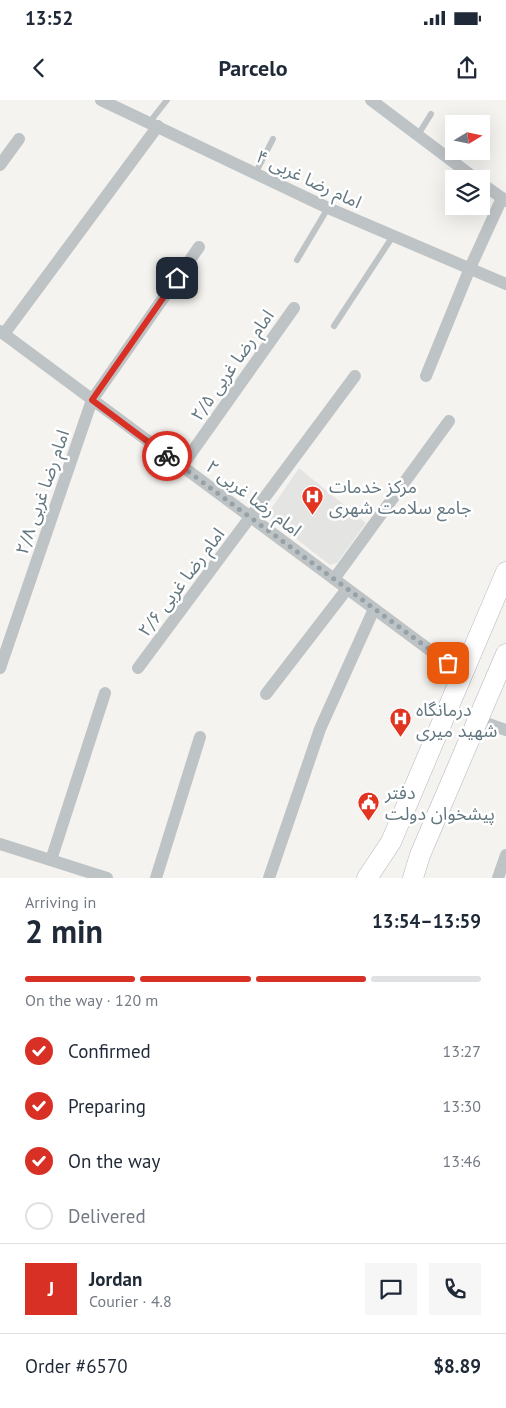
<!DOCTYPE html>
<meta charset="utf-8">
<style>
body{margin:0;font-family:"PT Sans","Noto Sans Arabic",sans-serif;background:#f6f6f7;color:#1f2937;height:100vh;display:flex;flex-direction:column;font-size:19px;white-space:nowrap}
*{box-sizing:border-box;margin:0}
p{font-size:16px;color:#747a83}
.icon{flex:none;width:28px;height:28px;fill:none;stroke:currentColor;stroke-width:2;stroke-linecap:round;stroke-linejoin:round}
.map{position:relative;height:778px;overflow:hidden}
.panel{display:flex;flex-direction:column;background:#fff;flex:1}
.panel>*{flex:none}
.needle{width:32px;rotate:80deg}
.tools{position:absolute;left:445px;top:15px;display:grid;gap:10px}
.tools a{display:grid;place-items:center;width:45px;height:45px;border-radius:0px;background:#fff;box-shadow:0 5px 20px #0002;font-size:25px}
.pin{position:absolute;display:grid;place-items:center;width:42px;height:42px;color:#fff;margin:-21px;border-radius:10px;box-shadow:0 2px 8px #0006}
.courier{position:absolute;display:grid;place-items:center;width:50px;height:50px;margin:-25px;border:4px solid #d93025;border-radius:50%;background:#fff;color:#222;box-shadow:0 1px 6px #0007}
.summary em{font-style:normal;font-weight:800}
.summary div{display:flex;flex-direction:column-reverse}
.summary{display:flex;align-items:center;justify-content:space-between;height:85px;padding:0 25px}
h1{font-size:32px;font-weight:800;line-height:38px}
.bar{display:grid;grid-template-columns:repeat(4,1fr);gap:8px 5px;align-content:center;height:60px;padding:0 25px}
.bar i{height:6px;border-radius:4px;background:#e0e1e3}
.bar .on{background:#d93025}
.bar p{grid-column:span 4}
.line{display:flex;align-items:center;gap:12px;padding:0 25px;border-top:1px solid #e0e1e3}
.line div{flex:1}
.round{display:grid;place-items:center;flex:none;width:52px;height:52px;border-radius:0px;background:#f6f6f7}
ol{padding:0 25px;list-style:none}
li{display:flex;align-items:center;gap:15px;height:55px}
li p{margin-inline-start:auto}
li .icon{padding:5px;border-radius:50%;background:#d93025;color:#fff;stroke-width:4}
li:last-child{color:#747a83}
li i{width:28px;height:28px;border:2px solid #e0e1e3;border-radius:50%}
.status{display:flex;justify-content:space-between;align-items:center;height:35px;padding:0 25px;background:#fff;direction:ltr}
.status svg{height:14px;fill:currentColor}
header{display:flex;justify-content:space-between;align-items:center;height:65px;padding:0 25px;background:#fff;font-size:22px;font-weight:800}
.map>svg:first-child{display:block}
</style>
<div class="status"><b>13:52</b><svg viewBox="0 0 49 12"><path d="M0 12V9h3v3zM5 12V6h3v6zM10 12V3h3v9zM15 12V0h3v12zM26 1h20v11H26zM47 4h2v5h-2z"/></svg></div>
<header><svg class="icon" aria-label="back" viewBox="0 0 24 24"><path d="M15 5l-7 7 7 7"/></svg>Parcelo<svg class="icon" aria-label="share" viewBox="0 0 24 24"><path d="M12 15V3M7 8l5-5 5 5M5 13v7h14v-7"/></svg></header>
<div class="map">
<svg width="506" height="778" viewBox="0 0 506 778">
<rect width="100%" height="100%" fill="#f4f3ef"/>
<path fill="#e4e5e3" d="M299 368 366 423 337 463 330 465 271 419 269 412Z"/>
<g fill="none" stroke-linecap="round" stroke-linejoin="round">
<defs>
<g id="primary">
<path d="M367 778 391 742 506 472"/>
<path d="M413 778 420 755 506 554"/>
</g>
</defs>
<use href="#primary" stroke="#b1b7b9" stroke-width="21"/>
<g stroke="#bec3c5" stroke-width="6">
<path d="M149 23 167 0"/>
<path d="M418 35 431 14"/>
<path d="M255 74 273 39"/>
<path d="M297 160 328 108"/>
<path d="M334 226 393 136"/>
</g>
<g stroke="#bec3c5" stroke-width="12">
<path d="M101 0 328 108 506 184"/>
<path d="M371 0 476 79"/>
<path d="M0 65 19 39"/>
<path d="M481 83 506 101"/>
<path d="M0 231 462 574"/>
<path d="M4 234 158 26"/>
<path d="M426 276 470 168 502 98"/>
<path d="M182 366 294 208"/>
<path d="M334 479 449 321"/>
<path d="M0 568 92 300 199 147"/>
<path d="M138 568 355 276"/>
<path d="M266 594 347 489"/>
<path d="M477 620 506 630"/>
<path d="M0 744 107 778"/>
<path d="M51 760 105 593"/>
<path d="M156 778 200 637"/>
<path d="M269 778 320 629 374 509"/>
<path d="M498 778 506 755"/>
</g>
<use href="#primary" stroke="#fff" stroke-width="20"/>
</g>
<g fill="none" stroke-linecap="round" stroke-linejoin="round">
<path stroke="#96a2a7" stroke-width="5" stroke-dasharray="0 9" d="M167 356 448 563"/>
<path stroke="#d93025" stroke-width="6" d="M167 356 92 300 177 178"/>
</g>
<defs>
<symbol id="hospital-pin" viewBox="-11 -11 22 30"><path d="M0 17L-7.5 6A9.5 9.5 0 1 1 7.5 6Z" fill="#e13522" stroke="#fff"/><path d="M-5-5h3v3.5h4V-5h3V5h-3V1.5h-4V5h-3Z" fill="#fff"/></symbol>
<symbol id="civic-pin" viewBox="-11 -11 22 30"><path d="M0 17L-7.5 6A9.5 9.5 0 1 1 7.5 6Z" fill="#e13522" stroke="#fff"/><path d="M-.6-6.5H3V-4.5H.6V-3L4-1V1h2V6H-6V1h2V-1L-.6-3ZM-1.2 2.5V6h2.4V2.5Z" fill="#fff"/></symbol>
</defs>
<g fill-rule="evenodd">
<use href="#hospital-pin" x="300" y="384" width="25" height="34"/>
<use href="#hospital-pin" x="388" y="606" width="25" height="34"/>
<use href="#civic-pin" x="356" y="690" width="25" height="34"/>
</g>
<g text-anchor="middle" dominant-baseline="central" stroke-width="5" stroke-linejoin="round" paint-order="stroke">
<g font-size="18" fill="#637780" stroke="#fff">
<text transform="translate(309 79) rotate(25)">امام رضا غربی ۴</text>
<text transform="translate(232 265) rotate(-55)">امام رضا غربی ۲/۵</text>
<text transform="translate(42 392) rotate(-71)">امام رضا غربی ۲/۸</text>
<text transform="translate(254 398) rotate(37)">امام رضا غربی ۲</text>
<text transform="translate(181 482) rotate(-53)">امام رضا غربی ۲/۶</text>
</g>
<g font-size="18" fill="#637780" stroke="#fff" text-anchor="start">
<text x="329" y="386">مرکز خدمات<tspan x="329" dy="21">جامع سلامت شهری</tspan></text>
<text x="416" y="609">درمانگاه<tspan x="416" dy="21">شهید میری</tspan></text>
<text x="385" y="692">دفتر<tspan x="385" dy="21">پیشخوان دولت</tspan></text>
</g>
</g>
</svg>
<div class="tools">
<a><svg class="needle" viewBox="-14 -14 28 28"><path d="M0-13l5 13h-10z" fill="#e53935"/><path d="M0 13l5-13h-10z" fill="#747a83"/></svg></a>
<a><svg class="icon" aria-label="layers" viewBox="0 0 24 24"><path d="M12 4l9 5-9 5-9-5zM3 14l9 5 9-5"/></svg></a>
</div>
<div class="pin" style="left:448px;top:563px;background:#ea580c"><svg class="icon" aria-label="bag" viewBox="0 0 24 24"><path d="M5 8h14l-1 12H6zM9 8a3 3 0 0 1 6 0"/></svg></div>
<div class="pin" style="left:177px;top:178px;background:#1f2937"><svg class="icon" aria-label="home" viewBox="0 0 24 24"><path d="M3 11l9-7 9 7M6 9v11h12V9"/></svg></div>
<div class="courier" style="left:167px;top:356px"><svg class="icon" aria-label="bike" viewBox="0 0 24 24"><circle cx="6" cy="16" r="4"/><circle cx="18" cy="16" r="4"/><path d="M6 16l4-8h5l3 8M10 8l3 8H6M13 5h3"/></svg></div>
</div>
<section class="panel">
<div class="summary"><div><h1>2 min</h1><p>Arriving in</p></div><em>13:54–13:59</em></div>
<div class="bar"><i class="on"></i><i class="on"></i><i class="on"></i><i></i><p>On the way · 120 m</p></div>
<ol>
<li><svg class="icon" aria-label="check" viewBox="0 0 24 24"><path d="M5 12l5 5 9-10"/></svg>Confirmed<p>13:27</p></li>
<li><svg class="icon" aria-label="check" viewBox="0 0 24 24"><path d="M5 12l5 5 9-10"/></svg>Preparing<p>13:30</p></li>
<li><svg class="icon" aria-label="check" viewBox="0 0 24 24"><path d="M5 12l5 5 9-10"/></svg>On the way<p>13:46</p></li>
<li><i></i>Delivered</li>
</ol>
<div class="line" style="height:90px"><b class="round" style="background:#d93025;color:#fff">J</b><div><b>Jordan</b><p>Courier · 4.8</p></div><a class="round"><svg class="icon" aria-label="chat" viewBox="0 0 24 24"><path d="M4 5h16v11H9l-5 4z"/></svg></a><a class="round"><svg class="icon" aria-label="phone" viewBox="0 0 24 24"><path d="M5 4h4l2 5-3 2q2 4 5 5l2-3 5 2v4C11 20 4 13 5 4z"/></svg></a></div>
<div class="line" style="height:65px"><div>Order #6570</div><b>$8.89</b></div>
</section>
